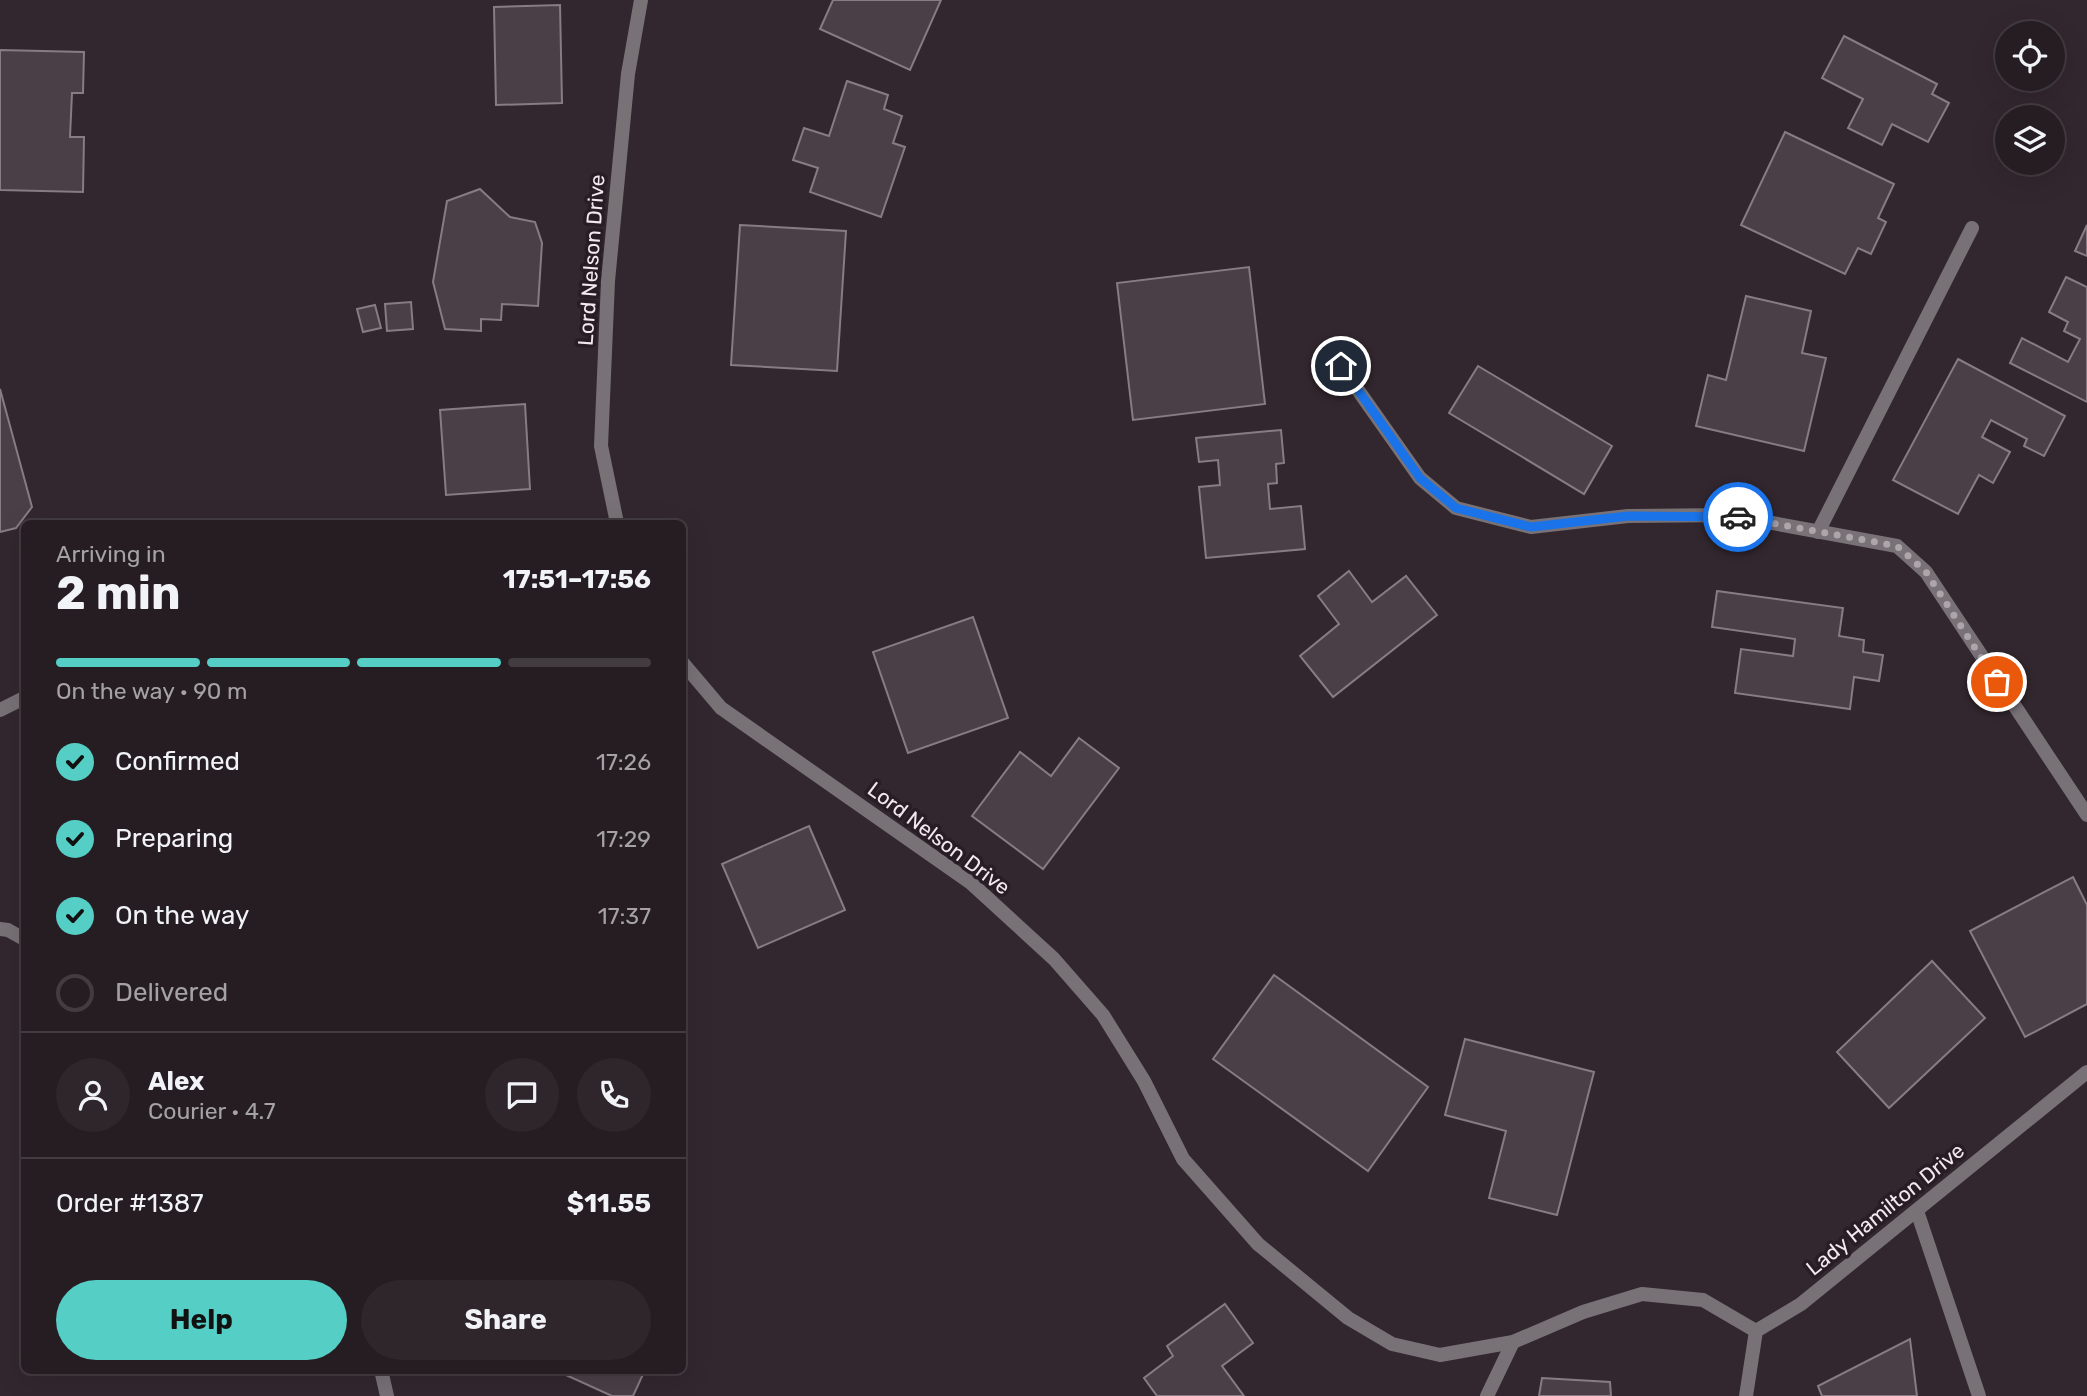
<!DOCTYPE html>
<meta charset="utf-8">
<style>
body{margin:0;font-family:Rubik,sans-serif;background:#2e262a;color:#f1f3f6;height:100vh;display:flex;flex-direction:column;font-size:26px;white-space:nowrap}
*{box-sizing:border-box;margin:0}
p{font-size:23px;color:#a4a2a5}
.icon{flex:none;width:38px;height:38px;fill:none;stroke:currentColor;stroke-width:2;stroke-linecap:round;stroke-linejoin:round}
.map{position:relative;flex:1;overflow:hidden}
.details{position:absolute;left:21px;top:520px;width:665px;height:854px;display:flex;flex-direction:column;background:#261d22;border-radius:10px;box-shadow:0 7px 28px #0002,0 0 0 2px #423b40}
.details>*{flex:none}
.fabs{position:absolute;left:1995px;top:21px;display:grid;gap:14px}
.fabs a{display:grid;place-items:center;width:70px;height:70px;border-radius:50%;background:#261d22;box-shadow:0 7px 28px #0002,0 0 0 2px #423b40;font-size:35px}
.pin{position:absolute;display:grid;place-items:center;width:60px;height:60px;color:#fff;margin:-30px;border:4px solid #fff;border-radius:50%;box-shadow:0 2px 7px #0007}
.courier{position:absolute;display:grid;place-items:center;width:70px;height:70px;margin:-35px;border:5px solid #1a73e8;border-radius:50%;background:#fff;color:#222;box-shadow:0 2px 9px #0007}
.headline em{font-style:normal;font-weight:700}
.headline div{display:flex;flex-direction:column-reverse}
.headline{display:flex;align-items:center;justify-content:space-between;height:119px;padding:0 35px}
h1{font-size:46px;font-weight:700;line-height:52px}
.bar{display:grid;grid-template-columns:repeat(4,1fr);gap:10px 7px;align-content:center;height:84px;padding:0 35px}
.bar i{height:9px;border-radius:5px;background:#423b40}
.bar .on{background:#55cec6}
.bar p{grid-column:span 4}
.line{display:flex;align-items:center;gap:18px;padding:0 35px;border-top:2px solid #423b40}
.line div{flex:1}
.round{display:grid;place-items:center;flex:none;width:74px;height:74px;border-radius:37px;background:#2e262a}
ol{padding:0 35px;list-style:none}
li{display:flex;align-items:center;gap:21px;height:77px}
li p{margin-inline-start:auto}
li .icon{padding:7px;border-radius:50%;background:#55cec6;color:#111;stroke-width:4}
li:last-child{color:#a4a2a5}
li i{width:38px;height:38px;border:4px solid #423b40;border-radius:50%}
.primary-button{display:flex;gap:14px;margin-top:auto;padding:14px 35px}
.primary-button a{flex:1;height:80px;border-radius:42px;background:#55cec6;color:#111;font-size:28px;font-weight:700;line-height:80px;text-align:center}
.primary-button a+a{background:#2e262a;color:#f1f3f6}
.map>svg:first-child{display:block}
</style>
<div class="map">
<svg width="2087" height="1396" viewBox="0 0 2087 1396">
<rect width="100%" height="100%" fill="#32272e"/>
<g fill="#4b3f47" stroke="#887b83" stroke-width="2">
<path d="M833 0H941L910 70 820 29Z"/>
<path d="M560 5 562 103 496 105 494 7Z"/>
<path d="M1844 36 1937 84 1932 94 1949 103 1928 142 1892 124 1882 145 1848 128 1863 99 1822 78Z"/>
<path d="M0 50 84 52 83 93H72L70 137H84L83 192 0 190Z"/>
<path d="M847 81 888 95 884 109 902 116 893 143 905 147 881 217 810 192 818 168 793 160 804 128 829 136Z"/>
<path d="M1785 132 1894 184 1878 218 1886 222 1871 254 1858 248 1845 274 1741 225Z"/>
<path d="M480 189 510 217 535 222 542 243 538 306 502 304 501 320 481 319V331L445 329 433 282 447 201Z"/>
<path d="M740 225 846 231 837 371 731 365Z"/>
<path d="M2087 225V256L2075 251Z"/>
<path d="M1249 267 1265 404 1133 420 1117 283Z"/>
<path d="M2066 277 2087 287V402L2010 363 2022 338 2068 362 2080 339 2064 331 2068 322 2049 312Z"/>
<path d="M1746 296 1811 311 1802 353 1826 358 1804 451 1696 426 1708 375 1726 380Z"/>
<path d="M411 302 413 329 387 331 385 304Z"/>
<path d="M375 305 381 328 363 332 357 309Z"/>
<path d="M1958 359 2065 416 2044 456 2024 446 2027 439 1991 420 1982 437 2010 452 1993 483 1979 475 1958 514 1893 480Z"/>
<path d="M1478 366 1612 446 1584 494 1449 413Z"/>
<path d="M0 389 32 507 16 528 0 532Z"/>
<path d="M525 404 530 489 446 495 440 410Z"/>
<path d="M1281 430 1284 463 1276 464 1277 483 1268 484 1270 509 1301 506 1305 549 1206 558 1199 487 1220 485 1218 460 1199 462 1196 438Z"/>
<path d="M1349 571 1372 602 1406 576 1437 615 1333 697 1300 656 1339 624 1318 596Z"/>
<path d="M1717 591 1843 608 1839 636 1864 640 1863 652 1883 655 1879 681 1854 677 1850 709 1735 693 1741 649 1793 656 1795 639 1712 627Z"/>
<path d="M973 617 1008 718 908 753 873 652Z"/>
<path d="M1079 738 1119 768 1043 869 972 816 1020 752 1051 776Z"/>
<path d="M809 826 845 910 758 948 722 864Z"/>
<path d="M2073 877 2087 905V1004L2025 1037 1970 931Z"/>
<path d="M1932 961 1985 1018 1889 1108 1837 1052Z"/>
<path d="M1274 975 1428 1087 1368 1171 1213 1059Z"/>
<path d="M1465 1039 1594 1072 1557 1215 1489 1198 1506 1131 1445 1115Z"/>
<path d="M1225 1304 1253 1343 1222 1366 1244 1396H1157L1144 1378 1173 1356 1167 1346Z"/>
<path d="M1910 1339 1917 1396H1822L1818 1386Z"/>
<path d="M555 1370H645L633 1396H612Z"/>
<path d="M1542 1378 1610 1382 1611 1396H1539Z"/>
</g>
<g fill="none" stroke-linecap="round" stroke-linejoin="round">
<g stroke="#787276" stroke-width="14">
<path d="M0 710 24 698"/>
<path d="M1487 1396 1513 1342"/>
</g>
<g stroke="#787276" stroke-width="14">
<path d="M1341 366 1420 478 1456 508 1531 527 1628 516 1729 515 1897 546 1926 572 2087 815"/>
<path d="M617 523 601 446 608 281 628 74 641 0"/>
<path d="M1818 532 1972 228"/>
<path d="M682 662 721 708 971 883 1054 959 1103 1015 1144 1081 1183 1159 1258 1244 1348 1318 1392 1344 1440 1355 1513 1342 1583 1312 1642 1294 1703 1300 1756 1331"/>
<path d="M0 929 8 930 24 939"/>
<path d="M1917 1211 1979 1396"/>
<path d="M381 1370 387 1396"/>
<path d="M1746 1396 1756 1331 1801 1304 2087 1072"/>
</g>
</g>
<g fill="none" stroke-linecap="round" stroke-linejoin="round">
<path stroke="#aea5ab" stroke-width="7" stroke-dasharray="0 12.6" d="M1738 517 1897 546 1926 572 1997 682"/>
<path stroke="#1a73e8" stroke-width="9" d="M1341 366 1420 478 1456 508 1531 527 1628 516 1738 517"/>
</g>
<g text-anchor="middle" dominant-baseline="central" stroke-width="7" stroke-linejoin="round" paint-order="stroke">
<g font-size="21" fill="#f1e9ee" stroke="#281d24">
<text transform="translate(591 260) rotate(-86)">Lord Nelson Drive</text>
<text transform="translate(939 838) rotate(37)">Lord Nelson Drive</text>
<text transform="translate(1885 1209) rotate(-39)">Lady Hamilton Drive</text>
</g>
</g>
</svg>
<div class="fabs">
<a><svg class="icon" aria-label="locate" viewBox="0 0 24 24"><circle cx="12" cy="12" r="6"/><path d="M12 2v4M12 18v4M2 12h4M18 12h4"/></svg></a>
<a><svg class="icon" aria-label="layers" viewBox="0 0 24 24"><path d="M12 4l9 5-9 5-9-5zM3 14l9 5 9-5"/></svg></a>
</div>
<div class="pin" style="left:1997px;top:682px;background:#ea580c"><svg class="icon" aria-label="bag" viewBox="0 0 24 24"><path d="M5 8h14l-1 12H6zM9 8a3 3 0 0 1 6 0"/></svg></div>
<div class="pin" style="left:1341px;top:366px;background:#1f2937"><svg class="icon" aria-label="home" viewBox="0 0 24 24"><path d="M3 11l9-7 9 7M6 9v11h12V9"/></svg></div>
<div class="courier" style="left:1738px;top:517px"><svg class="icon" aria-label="car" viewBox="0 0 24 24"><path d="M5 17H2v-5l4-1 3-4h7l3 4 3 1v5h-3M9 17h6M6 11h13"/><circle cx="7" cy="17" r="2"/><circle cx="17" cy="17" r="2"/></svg></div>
<section class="details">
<div class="headline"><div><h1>2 min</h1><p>Arriving in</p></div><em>17:51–17:56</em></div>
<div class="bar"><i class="on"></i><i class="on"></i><i class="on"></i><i></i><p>On the way · 90 m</p></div>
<ol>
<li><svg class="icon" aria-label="check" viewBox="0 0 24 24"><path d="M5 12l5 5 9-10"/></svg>Confirmed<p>17:26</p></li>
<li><svg class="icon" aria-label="check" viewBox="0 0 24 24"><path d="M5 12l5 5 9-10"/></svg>Preparing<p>17:29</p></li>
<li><svg class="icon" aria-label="check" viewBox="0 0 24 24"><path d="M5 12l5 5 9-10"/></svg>On the way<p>17:37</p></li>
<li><i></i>Delivered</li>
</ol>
<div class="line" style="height:126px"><a class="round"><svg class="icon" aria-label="person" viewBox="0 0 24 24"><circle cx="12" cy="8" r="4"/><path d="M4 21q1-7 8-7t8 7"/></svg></a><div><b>Alex</b><p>Courier · 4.7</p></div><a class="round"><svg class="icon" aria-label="chat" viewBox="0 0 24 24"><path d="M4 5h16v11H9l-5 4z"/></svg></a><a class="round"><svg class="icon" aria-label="phone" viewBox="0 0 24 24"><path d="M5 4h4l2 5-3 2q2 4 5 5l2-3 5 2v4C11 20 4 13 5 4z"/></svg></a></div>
<div class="line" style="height:91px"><div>Order #1387</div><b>$11.55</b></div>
<div class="primary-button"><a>Help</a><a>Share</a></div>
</section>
</div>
